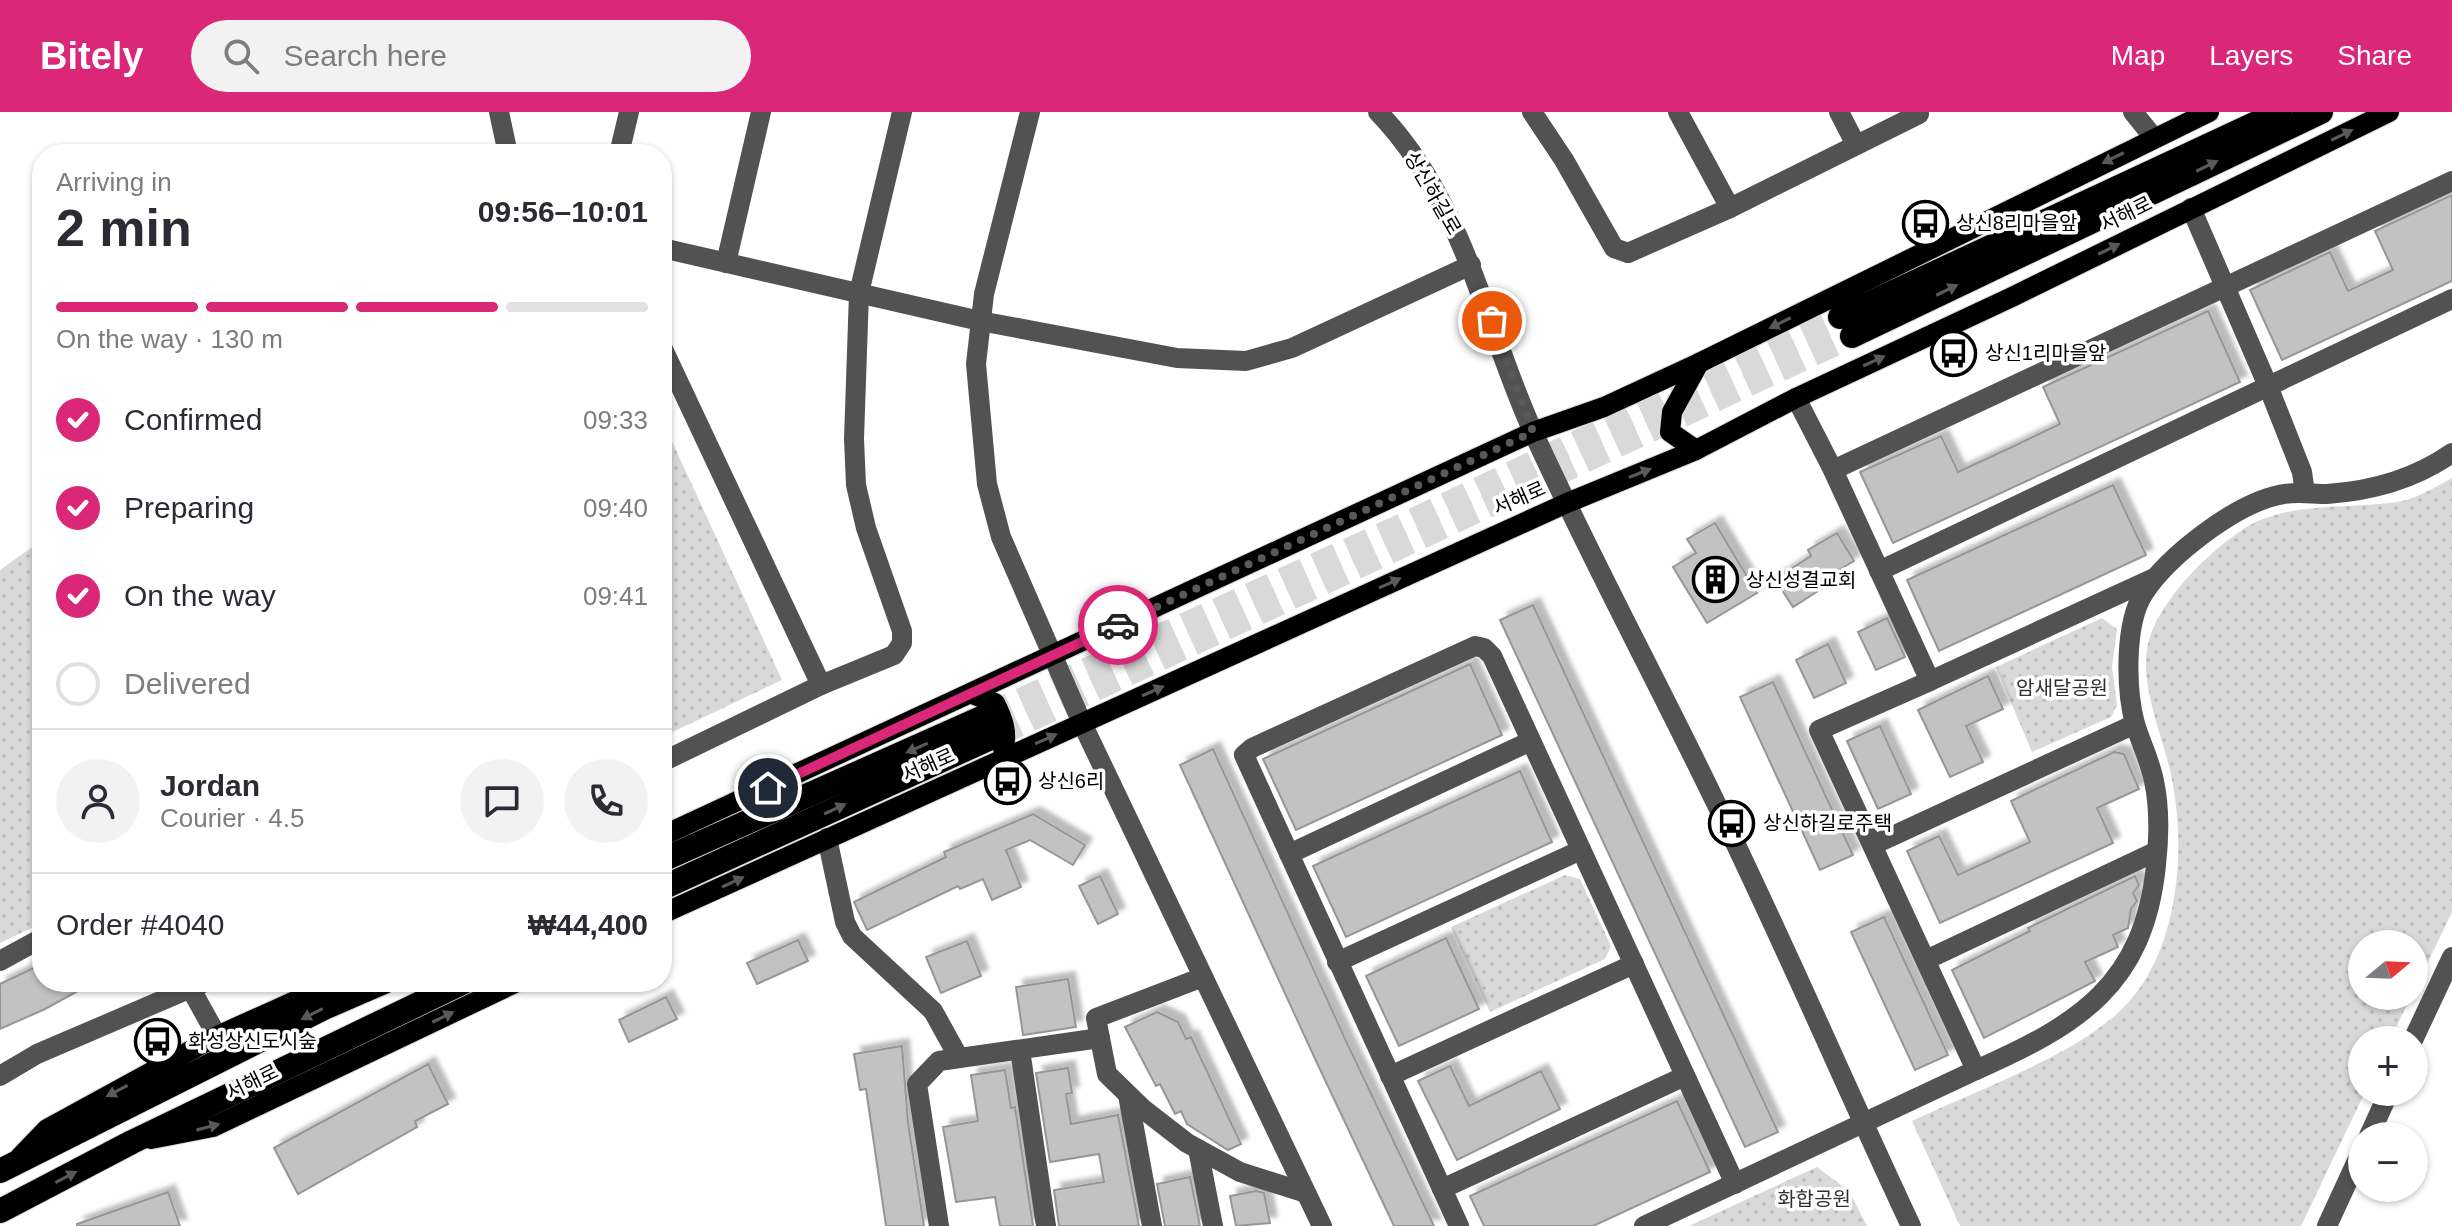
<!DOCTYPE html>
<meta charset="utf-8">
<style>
body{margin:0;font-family:Arial,"Noto Sans KR",sans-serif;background:#f2f2f3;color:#2b2b33;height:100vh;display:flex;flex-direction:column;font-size:30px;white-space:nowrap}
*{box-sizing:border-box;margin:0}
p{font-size:26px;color:#7c7c81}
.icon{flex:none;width:44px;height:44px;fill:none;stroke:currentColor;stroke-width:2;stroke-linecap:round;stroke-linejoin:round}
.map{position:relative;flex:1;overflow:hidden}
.panel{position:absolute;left:32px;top:32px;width:640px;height:848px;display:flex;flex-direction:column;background:#fff;border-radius:32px;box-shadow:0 2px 6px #0004}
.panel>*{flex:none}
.needle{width:52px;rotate:71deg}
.tools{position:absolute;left:2348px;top:818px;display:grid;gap:16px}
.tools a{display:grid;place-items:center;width:80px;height:80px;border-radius:50%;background:#fff;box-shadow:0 2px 6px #0004;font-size:40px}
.pin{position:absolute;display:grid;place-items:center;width:68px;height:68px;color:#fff;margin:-34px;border:4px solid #fff;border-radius:50%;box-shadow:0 2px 8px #0007}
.courier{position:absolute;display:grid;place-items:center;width:80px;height:80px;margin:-40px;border:6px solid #db2777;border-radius:50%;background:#fff;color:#222;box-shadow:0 2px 10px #0007}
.overview em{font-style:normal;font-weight:600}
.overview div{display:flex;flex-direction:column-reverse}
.overview{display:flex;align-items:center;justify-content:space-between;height:136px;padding:0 24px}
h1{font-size:52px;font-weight:600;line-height:60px}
.bar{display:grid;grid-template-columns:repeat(4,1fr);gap:12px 8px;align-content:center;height:96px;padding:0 24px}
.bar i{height:10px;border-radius:6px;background:#e1e1e2}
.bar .current{background:#db2777}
.bar p{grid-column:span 4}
.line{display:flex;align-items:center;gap:20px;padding:0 24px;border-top:2px solid #e1e1e2}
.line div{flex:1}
.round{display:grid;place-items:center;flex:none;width:84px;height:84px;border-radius:42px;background:#f2f2f3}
ol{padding:0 24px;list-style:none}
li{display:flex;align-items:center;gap:24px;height:88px}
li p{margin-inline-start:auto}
li .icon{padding:8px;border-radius:50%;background:#db2777;color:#fff;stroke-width:4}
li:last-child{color:#7c7c81}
li i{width:44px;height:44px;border:4px solid #e1e1e2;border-radius:50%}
header{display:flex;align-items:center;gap:48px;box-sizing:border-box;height:112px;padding:0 40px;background:#db2777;color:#fff}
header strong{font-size:38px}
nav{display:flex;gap:44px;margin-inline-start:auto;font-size:28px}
.search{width:560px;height:72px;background:#f2f2f3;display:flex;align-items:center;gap:20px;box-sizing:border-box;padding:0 28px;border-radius:44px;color:#7c7c81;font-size:30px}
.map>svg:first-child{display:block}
</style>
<header>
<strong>Bitely</strong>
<div class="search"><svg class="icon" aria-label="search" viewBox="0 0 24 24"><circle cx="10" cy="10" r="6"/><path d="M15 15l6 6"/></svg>Search here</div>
<nav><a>Map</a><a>Layers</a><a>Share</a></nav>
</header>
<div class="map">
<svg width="2452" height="1114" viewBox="0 0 2452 1114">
<defs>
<pattern id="park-dots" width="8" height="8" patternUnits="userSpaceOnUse" patternTransform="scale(2)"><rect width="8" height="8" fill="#d9d9d9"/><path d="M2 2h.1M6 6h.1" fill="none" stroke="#b8b8b8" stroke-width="1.8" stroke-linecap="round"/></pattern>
<filter id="shadow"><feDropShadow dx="7" dy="-7" stdDeviation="2" flood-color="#0004"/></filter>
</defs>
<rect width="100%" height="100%" fill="#fff"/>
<g fill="url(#park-dots)">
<path d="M662 308 782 568 662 625Z"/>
<path d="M2452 366V800L2414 879V832H2362V884H2411L2390 928H2362V980H2365L2301 1114H1960L1912 1009C1974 979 2070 946 2120 899 2183 840 2189 722 2166 643 2156 606 2136 558 2152 519 2168 481 2205 444 2239 420 2284 388 2345 398 2397 390 2417 387 2435 375 2452 366Z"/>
<path d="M42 428V811L0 831V458Z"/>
<path d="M2102 506 2117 517 2112 555 2117 593 2111 605 2032 640 1996 555Z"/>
<path d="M1565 763 1580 767 1611 834 1605 847 1490 900 1451 815Z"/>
<path d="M1817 1055 1849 1079 1867 1114H1689Z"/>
</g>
<g fill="#c2c2c2" stroke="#969696" stroke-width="2" filter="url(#shadow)">
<path d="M2452 83V169L2282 248 2250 178 2330 140 2348 179 2393 158 2375 119Z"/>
<path d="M2208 199 2240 270 1893 431 1860 360 1941 324 1958 360 2012 335 2060 312 2043 275Z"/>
<path d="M2113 373 2146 443 1939 539 1907 468Z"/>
<path d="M1715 411 1757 481 1707 511 1673 455 1696 441 1687 427Z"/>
<path d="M1837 421 1854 449 1817 471 1821 477 1793 495 1775 467 1811 444 1808 438Z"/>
<path d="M1533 493 1778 1020 1745 1035 1500 508Z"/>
<path d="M1887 506 1905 545 1876 558 1858 520Z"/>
<path d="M1828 532 1846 571 1814 586 1796 548Z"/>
<path d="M1470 552 1502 623 1296 718 1263 647Z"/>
<path d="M1988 564 2003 597 1966 614 1983 650 1950 665 1918 598Z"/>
<path d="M1773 570 1853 743 1820 758 1740 585Z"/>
<path d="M1880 614 1911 682 1878 697 1847 629Z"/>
<path d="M1213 637 1347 931 1434 1114H1394L1317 951 1180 653Z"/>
<path d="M2114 640 2124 642 2139 677 2097 696 2113 731 1940 811 1907 739 1939 724 1958 763 2030 730 2011 689Z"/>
<path d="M1520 659 1552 730 1346 825 1313 754Z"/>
<path d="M1033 702 1085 733 1073 753 1030 728 1006 738 1021 775 992 788 983 767 960 777 958 774 867 818 854 790 946 745 944 740Z"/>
<path d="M1100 764 1118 802 1098 812 1079 774Z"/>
<path d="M2135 764 2139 773 2133 781 2137 789 2131 797 2128 816 2113 823 2118 835 2085 850 2095 869 1984 926 1952 858 2030 819 2028 816Z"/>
<path d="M1884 805 1948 943 1915 958 1851 820Z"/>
<path d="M1446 826 1479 897 1399 934 1366 864Z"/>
<path d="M798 828 808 849 757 872 747 851Z"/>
<path d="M967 829 981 864 941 881 926 845Z"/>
<path d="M42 852V870H94L45 897 0 917V872Z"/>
<path d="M1068 867 1076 915 1023 923 1016 875Z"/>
<path d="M666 885 677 907 629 930 619 908Z"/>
<path d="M1157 900 1178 910 1186 927 1191 925 1241 1032 1228 1038 1187 1012 1181 999 1175 1002 1160 972 1156 974 1125 915Z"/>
<path d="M902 934 908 1011 924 1114H886L866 977 860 978 854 942Z"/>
<path d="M428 952 448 992 415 1009 417 1015 298 1082 274 1036Z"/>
<path d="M1450 954 1469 994 1541 959 1560 997 1457 1048 1418 969Z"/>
<path d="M1068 956 1072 981 1066 982 1071 1012 1118 1003 1139 1114H1059L1054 1078 1104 1070 1099 1042 1050 1050 1036 961Z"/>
<path d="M1005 958 1011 996 1015 995 1033 1114H1000L995 1085 956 1090 949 1049 943 1015 978 1009 971 963Z"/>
<path d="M1677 989 1710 1060 1593 1114H1484L1470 1084Z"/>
<path d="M1190 1065 1200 1114H1165L1157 1072Z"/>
<path d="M1256 1079 1264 1081 1270 1111 1236 1114 1230 1084Z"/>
<path d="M168 1080 180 1114H77V1112Z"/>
</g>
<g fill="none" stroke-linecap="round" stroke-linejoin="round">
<g stroke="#d9d9d9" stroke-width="24" stroke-dasharray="24 12" stroke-linecap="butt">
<path d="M988 603 1407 411 1840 205"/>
<path d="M997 623 1852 224"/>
</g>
<defs>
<g id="major">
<path d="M1696 338 1670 320 1672 300 1699 251"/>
<path d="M972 582 995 591C1002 605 1009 621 1003 637"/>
<path d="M662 724 1533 320 1604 295 1699 251 2209 0"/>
<path d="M662 802 1567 391 1696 338 1796 286 2012 185 2389 0"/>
<path d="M151 1027 213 1015 517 870"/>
<path d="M20 1045 47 1017 217 924 337 870"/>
</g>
<g id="highway">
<path d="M1840 205 2280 0"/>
<path d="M1852 224 2321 0"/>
<path d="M662 748 988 603"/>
<path d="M662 776 997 623"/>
<path d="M0 1059 324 896 384 870"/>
<path d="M0 1099 132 1030 464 870"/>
</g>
</defs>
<use href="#major" stroke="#dbdbdb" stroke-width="22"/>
<use href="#highway" stroke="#dbdbdb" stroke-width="26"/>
<g stroke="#525252" stroke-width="20">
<path d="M499 0 508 42"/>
<path d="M1030 0 984 182 976 252 987 372 1001 425 1082 611 1322 1114"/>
<path d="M1378 0C1465 90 1484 213 1534 322 1590 445 1654 563 1713 685 1782 826 1844 971 1911 1114"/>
<path d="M1532 0 1564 48 1614 136 1628 141 1730 96 1919 2"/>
<path d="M1678 0 1730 96"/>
<path d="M1839 0 1856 33"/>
<path d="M2133 0 2154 26"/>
<path d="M619 42 629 0"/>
<path d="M2191 96 2268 274 2302 360 2305 381"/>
<path d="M662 136 980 209 1177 246 1246 249 1292 236 1471 153"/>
<path d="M726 151 761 0"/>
<path d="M662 235 821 573"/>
<path d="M1796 286 1833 358"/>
<path d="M1879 459 2452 187"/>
<path d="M2154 466 1930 569 1833 358 2452 69"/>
<path d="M1930 569 1819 618 1976 958C2078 913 2144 873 2156 753 2159 726 2160 697 2154 669 2150 649 2141 631 2135 612 2126 578 2124 511 2144 481 2168 444 2235 392 2279 383 2294 379 2311 382 2327 382 2372 379 2415 367 2452 341"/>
<path d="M662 650 821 573 894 543 902 531V519L866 416 856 373 854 327 859 181 902 0"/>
<path d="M827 726 845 810 852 824 933 899 959 946"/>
<path d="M1873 733 2135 612"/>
<path d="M1289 742 1531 629"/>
<path d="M1926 848 2157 739"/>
<path d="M0 849 42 826"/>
<path d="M1337 850 1581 738"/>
<path d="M1203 865 1096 906 1107 962 1143 997 1187 1031 1240 1060 1306 1081"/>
<path d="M187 870 217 924"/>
<path d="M2413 928 2452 845"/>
<path d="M1020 938 1046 1114"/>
<path d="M0 964 37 942 205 870"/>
<path d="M1390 964 1634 852"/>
<path d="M1128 983 1152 1114"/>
<path d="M2369 1024 2389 980"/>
<path d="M1198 1037 1213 1114"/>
<path d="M1442 1077 1685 964"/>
<path d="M939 1114 917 972 939 949 1100 926"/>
<path d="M1459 1114 1244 643 1252 636 1475 534 1484 536 1492 544 1735 1072"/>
<path d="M1644 1114 1976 958"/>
<path d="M2327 1114 2362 1038"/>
</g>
<use href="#major" stroke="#000" stroke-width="20"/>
<use href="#highway" stroke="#000" stroke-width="24"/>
</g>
<defs><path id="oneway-solid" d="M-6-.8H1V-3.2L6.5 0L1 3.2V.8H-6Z" transform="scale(2)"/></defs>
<g fill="#595959">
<use href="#oneway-solid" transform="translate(2342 23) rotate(-26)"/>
<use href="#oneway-solid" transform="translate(2113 46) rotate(154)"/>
<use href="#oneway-solid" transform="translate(2207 54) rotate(-26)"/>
<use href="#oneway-solid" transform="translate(2109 137) rotate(-26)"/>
<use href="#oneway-solid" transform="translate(1947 178) rotate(-26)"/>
<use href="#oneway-solid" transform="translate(1780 211) rotate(154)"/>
<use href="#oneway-solid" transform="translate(1874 249) rotate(-25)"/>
<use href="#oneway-solid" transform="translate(1640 361) rotate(-22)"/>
<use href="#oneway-solid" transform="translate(1390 471) rotate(-24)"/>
<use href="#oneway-solid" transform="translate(1153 579) rotate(-24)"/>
<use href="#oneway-solid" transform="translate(1046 627) rotate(-24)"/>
<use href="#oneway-solid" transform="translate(917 636) rotate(156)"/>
<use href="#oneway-solid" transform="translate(835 697) rotate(-25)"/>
<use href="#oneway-solid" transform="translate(733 770) rotate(-25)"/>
<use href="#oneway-solid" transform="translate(312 902) rotate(153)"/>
<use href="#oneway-solid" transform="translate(443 905) rotate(-26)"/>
<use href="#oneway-solid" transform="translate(117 979) rotate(152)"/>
<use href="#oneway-solid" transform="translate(208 1015) rotate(-15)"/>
<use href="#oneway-solid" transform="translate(66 1065) rotate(-28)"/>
</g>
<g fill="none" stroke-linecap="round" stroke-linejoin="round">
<path stroke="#595959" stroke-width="8" stroke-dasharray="0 14.4" d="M1118 513 1533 320 1492 209"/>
<path stroke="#db2777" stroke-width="10" d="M768 676 1118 513"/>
</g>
<defs>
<symbol id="bus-ring" viewBox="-11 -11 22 22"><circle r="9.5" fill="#fff" stroke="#000" stroke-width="1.5"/><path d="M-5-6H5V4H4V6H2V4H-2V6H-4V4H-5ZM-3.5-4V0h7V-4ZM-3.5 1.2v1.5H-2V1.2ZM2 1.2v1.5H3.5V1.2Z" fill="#000"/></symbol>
<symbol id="building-ring" viewBox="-11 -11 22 22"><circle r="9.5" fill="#fff" stroke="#000" stroke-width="1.5"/><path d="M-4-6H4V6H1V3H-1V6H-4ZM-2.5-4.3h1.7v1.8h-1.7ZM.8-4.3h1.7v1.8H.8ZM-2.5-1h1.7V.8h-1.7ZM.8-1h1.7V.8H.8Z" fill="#000"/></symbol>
</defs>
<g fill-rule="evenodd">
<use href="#bus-ring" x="1900" y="86" width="51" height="51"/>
<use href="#bus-ring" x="1928" y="216" width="51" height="51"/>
<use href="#building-ring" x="1690" y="442" width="51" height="51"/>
<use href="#bus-ring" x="982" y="644" width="51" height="51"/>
<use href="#bus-ring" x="1706" y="686" width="51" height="51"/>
<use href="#bus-ring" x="132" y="904" width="51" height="51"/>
</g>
<g text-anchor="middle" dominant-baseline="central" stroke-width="7" stroke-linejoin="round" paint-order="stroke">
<g font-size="20" fill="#000" stroke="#fff">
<text transform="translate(1433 81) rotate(60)">상신하길로</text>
<text transform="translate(2126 102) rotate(-26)">서해로</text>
<text transform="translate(1519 386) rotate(-24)">서해로</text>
<text transform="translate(928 653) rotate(-24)">서해로</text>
<text transform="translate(252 970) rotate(-26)">서해로</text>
</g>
<g font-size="20" fill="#000" stroke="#fff" text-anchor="start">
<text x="1956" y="111">상신8리마을앞</text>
<text x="1985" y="241">상신1리마을앞</text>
<text x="1746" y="468">상신성결교회</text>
<text x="1038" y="669">상신6리</text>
<text x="1763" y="711">상신하길로주택</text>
<text x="188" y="929">화성상신도시숲</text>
</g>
<g font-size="20" fill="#303030" stroke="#fff">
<text x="2062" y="576">암새달공원</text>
<text x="1814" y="1087">화합공원</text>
</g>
</g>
</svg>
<div class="tools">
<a><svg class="needle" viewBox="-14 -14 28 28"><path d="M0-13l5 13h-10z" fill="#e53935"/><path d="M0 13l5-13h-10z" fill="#7c7c81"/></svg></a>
<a>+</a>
<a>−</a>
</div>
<div class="pin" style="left:1492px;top:209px;background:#ea580c"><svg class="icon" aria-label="bag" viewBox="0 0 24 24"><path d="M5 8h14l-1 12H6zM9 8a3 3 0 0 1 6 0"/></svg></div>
<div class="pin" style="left:768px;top:676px;background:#1f2937"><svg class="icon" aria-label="home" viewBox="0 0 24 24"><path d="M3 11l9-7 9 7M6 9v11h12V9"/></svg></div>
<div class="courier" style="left:1118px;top:513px"><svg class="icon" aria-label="car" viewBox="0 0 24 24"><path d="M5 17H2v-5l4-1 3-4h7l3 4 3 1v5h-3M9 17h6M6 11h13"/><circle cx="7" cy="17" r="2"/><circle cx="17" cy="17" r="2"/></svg></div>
<section class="panel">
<div class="overview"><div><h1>2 min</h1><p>Arriving in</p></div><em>09:56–10:01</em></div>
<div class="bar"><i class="current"></i><i class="current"></i><i class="current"></i><i></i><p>On the way · 130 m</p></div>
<ol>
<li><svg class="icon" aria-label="check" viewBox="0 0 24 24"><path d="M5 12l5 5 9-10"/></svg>Confirmed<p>09:33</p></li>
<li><svg class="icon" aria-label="check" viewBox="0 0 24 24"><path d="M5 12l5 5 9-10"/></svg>Preparing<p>09:40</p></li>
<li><svg class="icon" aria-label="check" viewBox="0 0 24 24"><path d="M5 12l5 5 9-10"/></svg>On the way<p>09:41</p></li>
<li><i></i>Delivered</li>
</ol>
<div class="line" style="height:144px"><a class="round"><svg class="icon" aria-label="person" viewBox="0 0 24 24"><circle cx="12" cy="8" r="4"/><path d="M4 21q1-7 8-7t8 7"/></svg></a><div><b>Jordan</b><p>Courier · 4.5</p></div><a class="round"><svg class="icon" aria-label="chat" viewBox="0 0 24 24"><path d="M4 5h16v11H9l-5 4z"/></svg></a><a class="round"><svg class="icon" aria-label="phone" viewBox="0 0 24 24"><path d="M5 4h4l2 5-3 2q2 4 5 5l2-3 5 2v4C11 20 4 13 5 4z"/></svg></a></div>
<div class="line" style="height:104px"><div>Order #4040</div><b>₩44,400</b></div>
</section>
</div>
